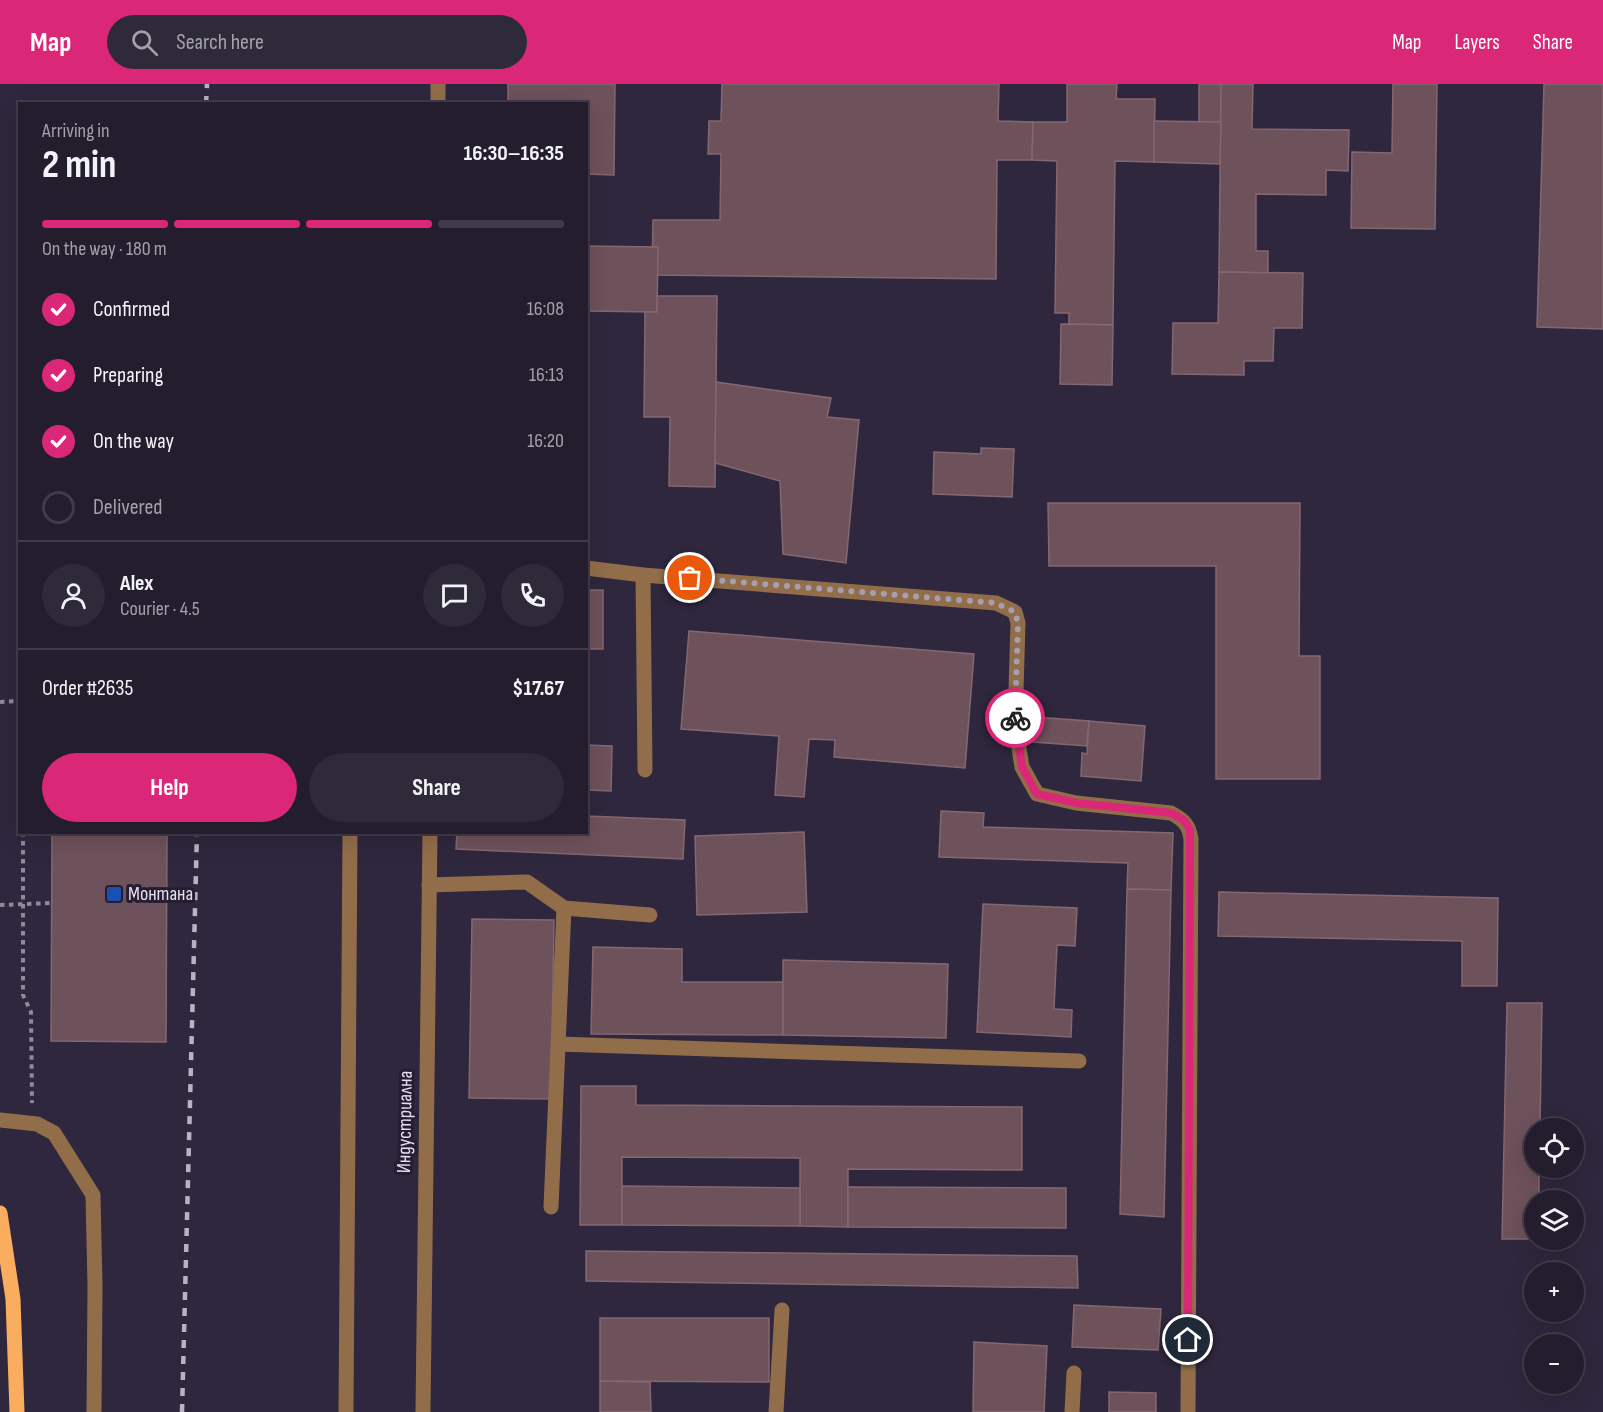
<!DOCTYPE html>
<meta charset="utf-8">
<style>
body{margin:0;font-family:"Sofia Sans Condensed",sans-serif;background:#2f2a3a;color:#f1f3f6;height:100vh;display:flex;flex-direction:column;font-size:22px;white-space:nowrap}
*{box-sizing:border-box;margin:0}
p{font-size:20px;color:#a3a2aa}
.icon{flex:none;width:33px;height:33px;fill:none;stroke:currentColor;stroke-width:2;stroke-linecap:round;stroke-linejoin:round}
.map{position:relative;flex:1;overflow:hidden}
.drawer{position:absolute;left:18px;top:18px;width:570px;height:732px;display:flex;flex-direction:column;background:#231d2e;border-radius:0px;box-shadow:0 6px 24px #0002,0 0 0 2px #403b4a}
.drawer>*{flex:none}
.controls{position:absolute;left:1524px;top:1034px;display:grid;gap:12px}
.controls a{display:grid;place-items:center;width:60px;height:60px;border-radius:50%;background:#231d2e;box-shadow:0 6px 24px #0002,0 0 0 2px #403b4a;font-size:30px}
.pin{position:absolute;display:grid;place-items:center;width:51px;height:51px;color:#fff;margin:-26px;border:3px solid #fff;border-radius:50%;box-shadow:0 2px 6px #0007}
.courier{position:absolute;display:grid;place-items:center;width:60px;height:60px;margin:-30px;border:4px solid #db2777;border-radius:50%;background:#fff;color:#222;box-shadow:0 2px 8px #0007}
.headline em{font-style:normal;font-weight:700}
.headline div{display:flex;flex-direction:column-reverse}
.headline{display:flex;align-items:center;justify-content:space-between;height:102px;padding:0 24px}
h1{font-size:39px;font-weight:700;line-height:45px}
.bar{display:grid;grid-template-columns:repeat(4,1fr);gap:9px 6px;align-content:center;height:72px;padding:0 24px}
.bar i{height:8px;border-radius:4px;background:#403b4a}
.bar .selected{background:#db2777}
.bar p{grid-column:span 4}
.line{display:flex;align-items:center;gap:15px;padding:0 24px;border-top:2px solid #403b4a}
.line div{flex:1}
.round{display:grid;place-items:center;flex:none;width:63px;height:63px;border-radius:32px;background:#2f2a3a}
ol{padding:0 24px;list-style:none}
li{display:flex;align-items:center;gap:18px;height:66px}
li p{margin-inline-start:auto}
li .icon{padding:6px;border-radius:50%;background:#db2777;color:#fff;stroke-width:4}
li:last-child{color:#a3a2aa}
li i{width:33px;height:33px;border:3px solid #403b4a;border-radius:50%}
.action{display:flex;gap:12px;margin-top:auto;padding:12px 24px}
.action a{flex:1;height:69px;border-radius:36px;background:#db2777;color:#fff;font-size:24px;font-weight:700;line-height:69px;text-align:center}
.action a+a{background:#2f2a3a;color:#f1f3f6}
header{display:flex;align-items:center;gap:36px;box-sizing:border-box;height:84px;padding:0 30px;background:#db2777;color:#fff}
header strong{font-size:28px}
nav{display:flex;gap:33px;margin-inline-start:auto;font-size:21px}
.search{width:420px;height:54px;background:#2f2a3a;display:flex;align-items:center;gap:15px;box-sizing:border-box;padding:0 21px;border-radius:33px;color:#a3a2aa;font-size:22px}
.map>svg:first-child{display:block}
</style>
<header>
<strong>Map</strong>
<div class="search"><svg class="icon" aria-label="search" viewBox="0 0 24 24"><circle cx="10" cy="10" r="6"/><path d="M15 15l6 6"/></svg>Search here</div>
<nav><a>Map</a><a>Layers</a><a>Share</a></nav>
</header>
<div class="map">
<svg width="1603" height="1328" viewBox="0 0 1603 1328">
<rect width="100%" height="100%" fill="#2f273d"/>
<g fill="#6d515b" stroke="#856772" stroke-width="1.5">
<path d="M508 0H615L614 91 586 90V20H508Z"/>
<path d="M722 0H999L998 37 1033 38 1032 76H997L996 195 652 191 653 136H720L721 70H708L709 37H721Z"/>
<path d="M1067 0H1117L1116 15H1155L1154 78 1115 77 1113 241 1069 240V229H1055L1057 77 1032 76 1033 38H1067Z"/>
<rect x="1199" y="0" width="22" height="38"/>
<path d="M1221 0H1253L1252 45 1349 46 1348 87 1326 86V111L1256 110V167H1268V189L1219 188Z"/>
<path d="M1393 0H1437L1435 145 1351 144 1352 68 1392 69Z"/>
<path d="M1544 0H1603V245L1537 243Z"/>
<path d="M1154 37 1221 38 1220 80 1154 78Z"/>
<path d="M586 162 658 163 657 228 586 227Z"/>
<path d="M1219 188 1303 189 1302 244H1274L1273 277H1244V291L1172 290 1173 239H1218Z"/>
<path d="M657 212H717L715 403 669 402 670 333H644L645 228H657Z"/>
<path d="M1061 240 1113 241 1112 301 1060 300Z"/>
<path d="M716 298 831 314 827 333 859 336 846 479 783 470 780 397 715 379Z"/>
<path d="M981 364 1014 365 1012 413 933 410 934 368 981 370Z"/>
<path d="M1048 419H1300L1299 572H1320V695H1216V482H1049Z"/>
<rect x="586" y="506" width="17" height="59"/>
<path d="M689 547 974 570 965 684 834 673 835 656 809 655 804 713 775 711 779 652 681 645Z"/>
<path d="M1035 633 1089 637 1087 662 1033 658Z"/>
<path d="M1089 637 1145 642 1141 697 1081 692 1082 669 1087 670Z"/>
<path d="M586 661 612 662 611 707 586 706Z"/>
<path d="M941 727 984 729 983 743 1173 749 1171 806 1127 805 1128 779 939 773Z"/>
<path d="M586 732 685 736 683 775 456 765 457 748H586Z"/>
<path d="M52 748H167L166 958 51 957Z"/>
<path d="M804 748 807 828 697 831 695 752Z"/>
<path d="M1127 805 1171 806 1164 1133 1120 1130Z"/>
<path d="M1219 808 1498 814 1497 902H1462V857L1218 852Z"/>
<path d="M983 820 1077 824 1075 862 1057 861 1054 925 1072 926 1071 953 977 948Z"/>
<path d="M472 835 554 836 551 1015 469 1014Z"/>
<path d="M593 863 682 865V898H783V951L591 950Z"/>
<path d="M783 876 948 880 946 954 783 951Z"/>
<path d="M1507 919H1542L1540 1044H1534V1083H1539V1116H1534V1155H1538H1502Z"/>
<path d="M581 1002H636V1021L1022 1023V1086L848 1085V1143L800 1142V1074L622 1073V1141H580Z"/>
<path d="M622 1102 800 1104V1142L622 1141Z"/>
<path d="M848 1103 1066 1104V1144L848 1143Z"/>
<path d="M586 1167 1077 1172 1078 1204 586 1197Z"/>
<path d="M1074 1221 1161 1225 1158 1266 1072 1263Z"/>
<path d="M600 1234H769V1298L600 1297Z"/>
<path d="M974 1258 1047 1262 1044 1328H973Z"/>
<path d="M600 1297 650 1298 651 1328H600Z"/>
<path d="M1109 1308 1156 1309V1328H1109Z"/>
</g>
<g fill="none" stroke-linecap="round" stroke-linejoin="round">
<g stroke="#8f899b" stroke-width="4" stroke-dasharray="4.5 4.5" stroke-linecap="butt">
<path d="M0 618 20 617"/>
<path d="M23 748V911L31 928 32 1019"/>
<path d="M0 821 52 819"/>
</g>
<g stroke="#926d4a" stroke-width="15">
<path d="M438 20V0"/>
<path d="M586 484 643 491 996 519 1015 528 1018 539 1015 640 1022 683 1037 710 1076 719 1171 729C1184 736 1189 741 1191 755L1188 1328"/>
<path d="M643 491 645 686"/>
<path d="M429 801 527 798 564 824 650 831"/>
<path d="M558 960 1079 977"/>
<path d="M0 1036 37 1040 54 1049 93 1111 95 1202 94 1328"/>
<path d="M551 1123 564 824"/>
<path d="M346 1328 350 748"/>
<path d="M423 1328 430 748"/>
<path d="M776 1328 782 1226"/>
<path d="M1072 1328 1074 1289"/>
</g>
<path stroke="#faac5f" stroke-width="15" d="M0 1129 13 1215 17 1328"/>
<g stroke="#b8b2c3" stroke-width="4.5" stroke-dasharray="8 8" stroke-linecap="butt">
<path d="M206 20 207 0"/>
<path d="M182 1328 197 748"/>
</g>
</g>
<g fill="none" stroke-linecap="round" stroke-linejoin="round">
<path stroke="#a59fb0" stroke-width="6" stroke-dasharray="0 10.8" d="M690 494 996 519 1015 528 1018 539 1015 634"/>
<path stroke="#db2777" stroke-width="8" d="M1015 634 1022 683 1037 710 1077 719 1171 729 1184 736 1190 746 1188 1256"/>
</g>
<rect fill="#1a4fb4" stroke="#261d32" stroke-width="2" x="106" y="802" width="16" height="16" rx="3"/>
<g text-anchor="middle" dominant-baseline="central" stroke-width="6" stroke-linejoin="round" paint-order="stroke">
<g font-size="20" fill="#e4dfee" stroke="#261d32" text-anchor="start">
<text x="128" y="810">Монтана</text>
</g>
<g font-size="20" fill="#e4dfee" stroke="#261d32">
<text transform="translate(405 1038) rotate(-89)">Индустриална</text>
</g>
</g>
</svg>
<div class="controls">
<a><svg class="icon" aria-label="locate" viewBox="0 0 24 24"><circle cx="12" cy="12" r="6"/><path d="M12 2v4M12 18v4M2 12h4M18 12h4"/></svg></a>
<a><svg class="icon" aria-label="layers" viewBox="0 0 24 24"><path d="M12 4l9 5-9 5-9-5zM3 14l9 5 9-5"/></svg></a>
<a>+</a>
<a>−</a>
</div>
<div class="pin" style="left:690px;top:494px;background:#ea580c"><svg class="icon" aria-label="bag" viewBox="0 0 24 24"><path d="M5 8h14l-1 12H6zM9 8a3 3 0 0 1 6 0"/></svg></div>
<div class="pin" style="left:1188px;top:1256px;background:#1f2937"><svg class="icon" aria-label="home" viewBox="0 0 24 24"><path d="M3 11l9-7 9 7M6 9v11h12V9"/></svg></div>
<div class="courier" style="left:1015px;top:634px"><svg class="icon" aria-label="bike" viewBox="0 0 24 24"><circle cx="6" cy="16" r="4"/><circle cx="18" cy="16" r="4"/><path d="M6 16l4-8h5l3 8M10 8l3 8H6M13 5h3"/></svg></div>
<section class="drawer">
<div class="headline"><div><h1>2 min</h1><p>Arriving in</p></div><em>16:30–16:35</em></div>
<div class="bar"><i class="selected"></i><i class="selected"></i><i class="selected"></i><i></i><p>On the way · 180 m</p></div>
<ol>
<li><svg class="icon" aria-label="check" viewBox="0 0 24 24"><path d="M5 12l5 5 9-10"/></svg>Confirmed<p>16:08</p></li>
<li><svg class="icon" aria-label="check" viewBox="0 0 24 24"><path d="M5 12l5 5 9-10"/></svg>Preparing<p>16:13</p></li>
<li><svg class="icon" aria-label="check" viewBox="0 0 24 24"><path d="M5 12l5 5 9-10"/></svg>On the way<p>16:20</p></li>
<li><i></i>Delivered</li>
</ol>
<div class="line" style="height:108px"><a class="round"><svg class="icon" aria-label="person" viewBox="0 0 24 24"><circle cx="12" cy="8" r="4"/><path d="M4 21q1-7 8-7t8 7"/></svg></a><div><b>Alex</b><p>Courier · 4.5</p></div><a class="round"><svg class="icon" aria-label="chat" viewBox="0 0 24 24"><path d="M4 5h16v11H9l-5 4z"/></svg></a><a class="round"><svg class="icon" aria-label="phone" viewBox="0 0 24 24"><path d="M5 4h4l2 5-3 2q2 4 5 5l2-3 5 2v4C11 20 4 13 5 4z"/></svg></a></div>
<div class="line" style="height:78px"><div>Order #2635</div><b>$17.67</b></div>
<div class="action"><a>Help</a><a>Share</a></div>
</section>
</div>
